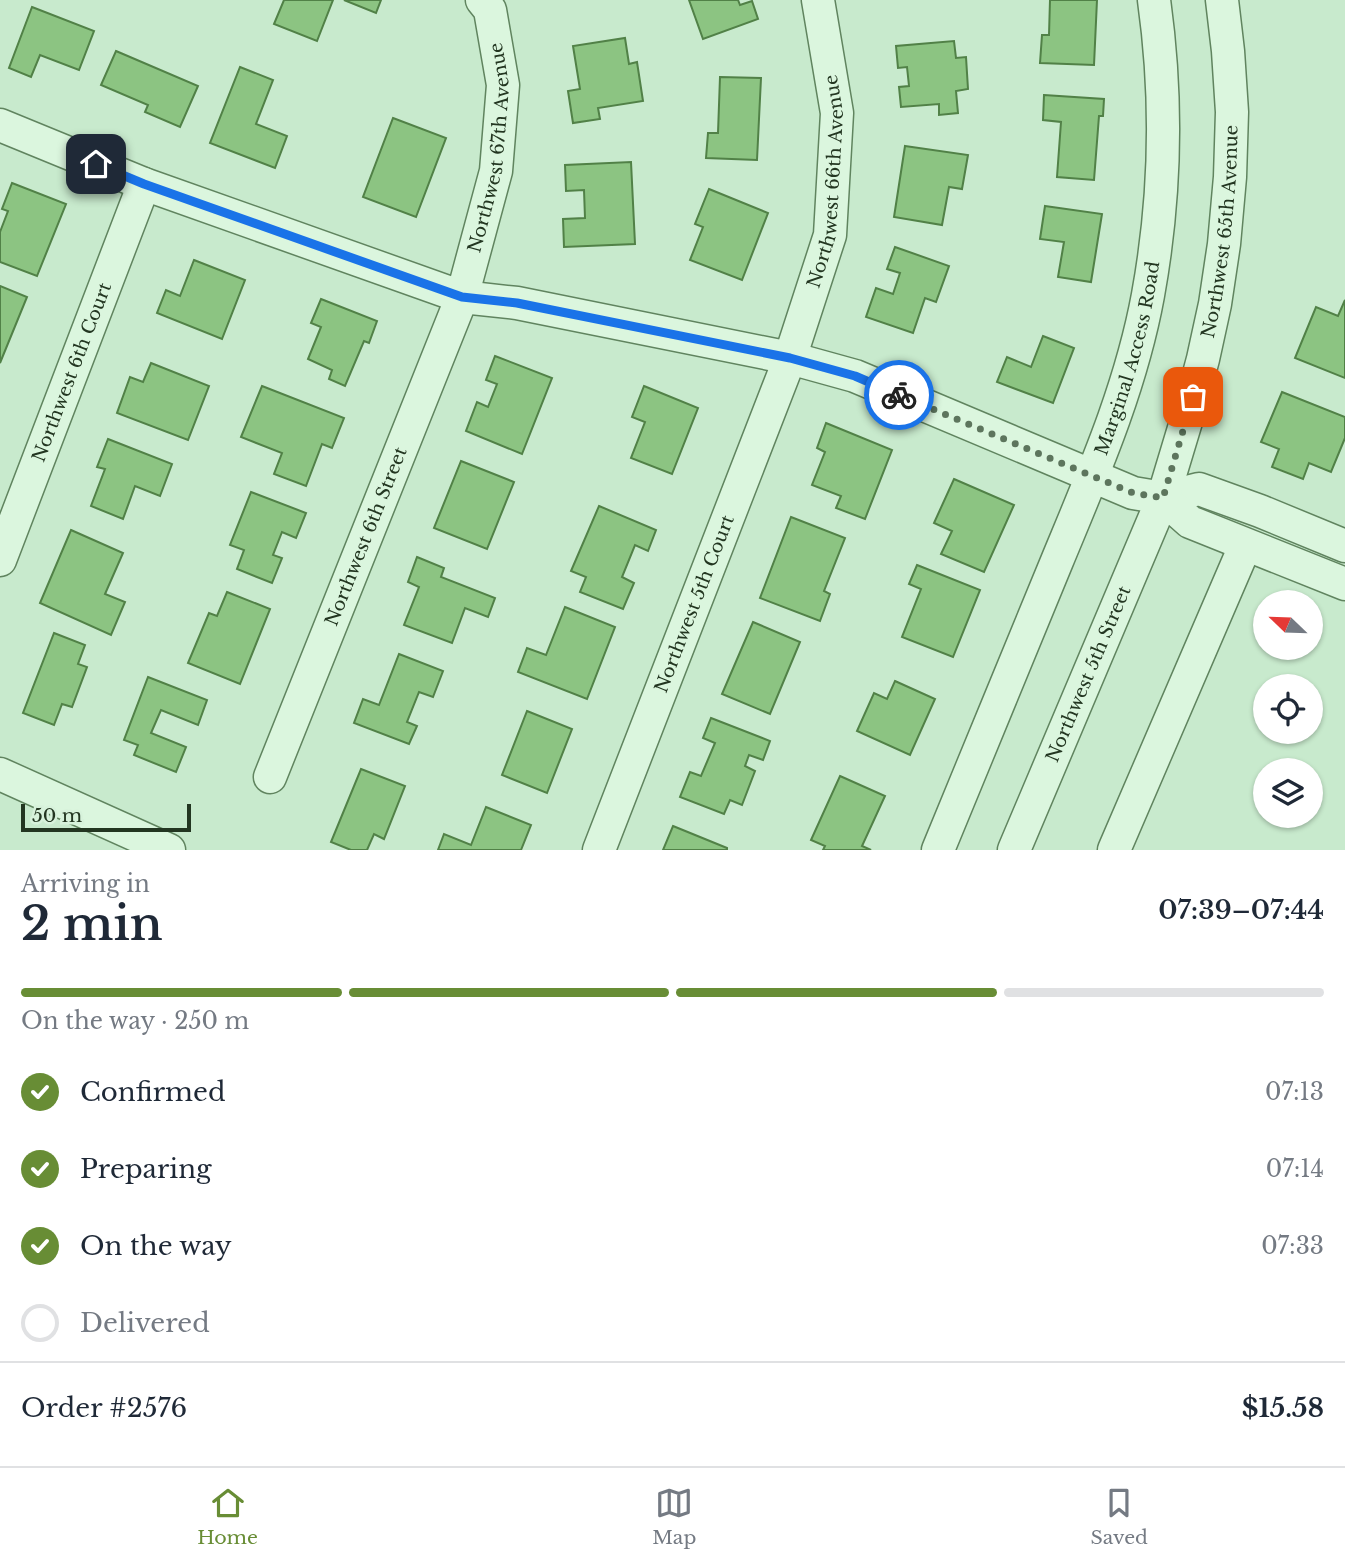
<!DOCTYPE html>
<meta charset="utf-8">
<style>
body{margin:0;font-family:"Libre Baskerville",serif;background:#f2f2f3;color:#1f2937;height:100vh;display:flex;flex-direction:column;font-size:26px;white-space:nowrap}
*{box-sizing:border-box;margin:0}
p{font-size:23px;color:#747a83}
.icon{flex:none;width:38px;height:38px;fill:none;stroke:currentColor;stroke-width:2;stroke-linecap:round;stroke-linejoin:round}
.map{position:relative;height:850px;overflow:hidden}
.sheet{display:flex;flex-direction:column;background:#fff;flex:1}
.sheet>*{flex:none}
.needle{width:46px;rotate:293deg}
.fabs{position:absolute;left:1253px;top:590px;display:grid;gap:14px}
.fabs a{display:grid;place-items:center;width:70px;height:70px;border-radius:50%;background:#fff;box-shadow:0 2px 5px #0004;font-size:35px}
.scale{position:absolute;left:21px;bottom:18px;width:170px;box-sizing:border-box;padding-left:7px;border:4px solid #233621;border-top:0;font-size:19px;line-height:24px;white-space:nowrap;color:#233621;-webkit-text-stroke:5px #d7f2db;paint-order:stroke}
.pin{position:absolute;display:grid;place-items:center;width:60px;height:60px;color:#fff;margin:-30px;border-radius:14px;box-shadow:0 4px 10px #0006}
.courier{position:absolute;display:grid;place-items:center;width:70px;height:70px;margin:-35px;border:5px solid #1a73e8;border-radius:50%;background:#fff;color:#222;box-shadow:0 2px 9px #0007}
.head em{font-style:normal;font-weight:600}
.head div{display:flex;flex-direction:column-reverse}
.head{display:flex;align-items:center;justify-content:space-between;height:119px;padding:0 21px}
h1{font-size:46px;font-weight:600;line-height:52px}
.bar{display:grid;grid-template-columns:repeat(4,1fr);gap:10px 7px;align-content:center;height:84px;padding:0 21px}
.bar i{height:9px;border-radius:5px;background:#e0e1e3}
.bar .active{background:#688d35}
.bar p{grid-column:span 4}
.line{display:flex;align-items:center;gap:18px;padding:0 21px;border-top:2px solid #e0e1e3}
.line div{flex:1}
ol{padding:0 21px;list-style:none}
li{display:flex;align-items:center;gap:21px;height:77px}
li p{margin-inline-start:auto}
li .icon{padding:7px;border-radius:50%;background:#688d35;color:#fff;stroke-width:4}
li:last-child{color:#747a83}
li i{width:38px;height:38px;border:4px solid #e0e1e3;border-radius:50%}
.tabs{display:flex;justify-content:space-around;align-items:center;height:98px;border-top:2px solid #e0e1e3;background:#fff;font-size:19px;color:#747a83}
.tabs a{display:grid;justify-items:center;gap:4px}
.tabs .active{color:#688d35}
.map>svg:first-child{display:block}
</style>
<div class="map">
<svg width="1345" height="850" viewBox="0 0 1345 850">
<rect width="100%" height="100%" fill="#c8eacd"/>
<g fill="#8cc482" stroke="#518147" stroke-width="2">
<path d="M284 0H333L317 41 274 24Z"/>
<path d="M344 0H381L376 13Z"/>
<path d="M689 0H738L740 5 752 1 758 19 703 39Z"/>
<path d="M1050 0H1097L1094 65 1040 63 1042 35H1049Z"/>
<path d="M32 7 94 31 79 70 40 55 31 77 9 68Z"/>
<path d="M625 38 629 64 637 62 643 101 598 108 600 119 573 123 568 91 580 89 573 46Z"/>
<path d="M954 41 956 58 966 57 968 89 956 91 958 113 939 115V104L901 107 899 87 909 86 907 67 898 68 896 46Z"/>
<path d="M116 51 198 86 180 127 145 112 148 105 101 85Z"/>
<path d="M240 67 273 80 256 124 287 136 275 168 210 143Z"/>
<path d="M720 77 761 78 757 160 706 158 708 133H718Z"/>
<path d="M1044 95 1104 99 1103 116H1099L1094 180 1057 177 1061 122 1043 120Z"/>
<path d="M393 118 446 138 416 217 363 197Z"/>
<path d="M905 146 968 155 962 189 949 187 942 225 894 217Z"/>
<path d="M631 162 635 244 564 247 563 219 585 218 584 190 566 191 565 165Z"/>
<path d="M12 183 66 204 37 276 0 262V232L8 211 2 209Z"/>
<path d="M709 189 768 213 742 280 690 260 703 227 695 224Z"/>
<path d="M1045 206 1102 214 1091 282 1058 277 1064 242 1040 239Z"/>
<path d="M895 247 949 266 936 302 925 298 913 333 866 317 876 288 893 294 900 273 887 269Z"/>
<path d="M194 260 245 280 222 339 157 313 166 290 180 296Z"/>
<path d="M0 286 27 297 0 363Z"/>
<path d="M321 299 377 321 369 343 364 341 345 386 329 379 332 370 308 359 321 327 311 323Z"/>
<path d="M1345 300V378L1295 358 1316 307 1338 316Z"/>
<path d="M1043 336 1074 348 1053 403 997 382 1007 357 1031 367Z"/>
<path d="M495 356 552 378 522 454 466 431 477 402 488 407 497 384 486 380Z"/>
<path d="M151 363 209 386 188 440 117 413 130 377 143 382Z"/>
<path d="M262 386 344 418 332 448 322 444 306 486 274 474 282 453 241 437Z"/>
<path d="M644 386 698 408 672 474 631 458 645 422 632 417Z"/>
<path d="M1282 392 1345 417V438L1331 472 1309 463 1303 479 1272 467 1279 449 1261 442Z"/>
<path d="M826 423 892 450 865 519 836 508 841 496 812 485 825 452 817 448Z"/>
<path d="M108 439 172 464 160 496 135 486 123 519 91 506 105 469 97 467Z"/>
<path d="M461 461 514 482 487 549 434 528Z"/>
<path d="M954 479 1014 505 984 572 941 554 952 531 934 523Z"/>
<path d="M251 492 306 513 296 538 282 532 273 555 282 558 272 583 237 569 244 550 230 545Z"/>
<path d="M599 506 656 530 648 551 635 545 622 577 634 583 623 609 580 592 586 577 571 571Z"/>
<path d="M791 517 845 538 824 591 830 594 820 621 760 598Z"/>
<path d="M71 530 123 553 105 594 125 602 111 635 40 603Z"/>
<path d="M417 557 444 568 441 577 495 598 488 617 465 608 452 643 404 625 419 587 408 582Z"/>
<path d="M917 565 980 590 953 657 902 637 921 589 909 584Z"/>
<path d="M227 592 270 609 240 684 188 663 209 613 217 616Z"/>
<path d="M565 607 615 627 587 699 518 672 527 648 546 655Z"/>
<path d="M753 622 800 642 770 714 722 694Z"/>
<path d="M54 633 85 645 78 664 87 667 72 707 62 704 54 725 23 713Z"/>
<path d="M399 654 443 671 433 697 419 692 407 722 417 726 409 744 354 723 363 699 379 705Z"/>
<path d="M148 677 207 700 198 725 161 710 151 733 186 747 176 772 134 755 138 745 124 740Z"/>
<path d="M895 681 935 699 910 755 857 731 874 693 887 699Z"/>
<path d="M527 711 572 729 547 793 502 775Z"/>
<path d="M711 718 770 741 763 760 749 755 745 766 755 771 742 805 730 800 724 814 680 797 690 772 701 776 715 743 703 738Z"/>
<path d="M361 769 405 786 384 839 374 834 367 850H351L331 842Z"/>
<path d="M840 776 885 796 862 846 871 850H823L825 846 811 840Z"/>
<path d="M486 807 531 825 521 850H438L444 834 471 845Z"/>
<path d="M673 826 727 848V850H663Z"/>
</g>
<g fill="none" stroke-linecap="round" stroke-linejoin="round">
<defs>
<g id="minor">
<path d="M0 125 144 184 462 297 517 303 790 358 855 376 1133 493 1163 498 1199 489 1260 511 1345 546"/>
<path d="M1163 498 1190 522 1345 584"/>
<path id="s1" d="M0 560 144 184"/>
<path d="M0 774 169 850"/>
<path id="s2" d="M270 777 462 297 496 171 503 85 490 10 482 0"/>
<path id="s3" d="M599 850 790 358 830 235 837 113 818 0"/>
<path id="s4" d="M938 850C978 754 1017 657 1057 561 1093 474 1131 388 1148 295 1166 196 1168 100 1154 0"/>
<path id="s5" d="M1014 850 1163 498 1188 415 1203 359 1215 304 1224 244 1230 177 1232 112 1228 51 1222 0"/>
<path d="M1114 850 1245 546"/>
</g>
</defs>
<use href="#minor" stroke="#60845f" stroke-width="35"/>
<use href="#minor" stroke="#dbf6de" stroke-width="32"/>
</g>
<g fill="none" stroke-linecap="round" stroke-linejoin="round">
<path stroke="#5d755d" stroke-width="7" stroke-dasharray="0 12.6" d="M899 395 1133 493 1163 498 1193 397"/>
<path stroke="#1a73e8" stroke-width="9" d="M96 164 144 184 462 297 517 303 790 358 855 376 899 395"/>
</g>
<g text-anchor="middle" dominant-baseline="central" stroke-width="7" stroke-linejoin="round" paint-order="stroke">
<g font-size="18" fill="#233621" stroke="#d7f2db">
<text stroke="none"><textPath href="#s2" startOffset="670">Northwest 67th Avenue</textPath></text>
<text stroke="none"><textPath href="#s3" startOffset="710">Northwest 66th Avenue</textPath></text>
<text stroke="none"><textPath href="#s5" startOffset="656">Northwest 65th Avenue</textPath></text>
<text stroke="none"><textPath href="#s4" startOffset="528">Marginal Access Road</textPath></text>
<text stroke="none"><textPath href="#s1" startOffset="201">Northwest 6th Court</textPath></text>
<text stroke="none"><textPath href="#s2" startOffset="259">Northwest 6th Street</textPath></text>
<text stroke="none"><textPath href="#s3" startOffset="264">Northwest 5th Court</textPath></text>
<text stroke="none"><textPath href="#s5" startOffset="191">Northwest 5th Street</textPath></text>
</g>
</g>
</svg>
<div class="fabs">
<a><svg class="needle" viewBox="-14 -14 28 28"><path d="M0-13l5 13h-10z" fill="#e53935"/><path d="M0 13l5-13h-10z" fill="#747a83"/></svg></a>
<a><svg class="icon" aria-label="locate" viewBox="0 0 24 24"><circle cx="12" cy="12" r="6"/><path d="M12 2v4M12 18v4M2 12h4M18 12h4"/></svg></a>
<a><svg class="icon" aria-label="layers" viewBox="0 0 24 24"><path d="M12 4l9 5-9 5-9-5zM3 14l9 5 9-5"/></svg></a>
</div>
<div class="scale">50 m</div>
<div class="pin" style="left:1193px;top:397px;background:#ea580c"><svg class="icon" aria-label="bag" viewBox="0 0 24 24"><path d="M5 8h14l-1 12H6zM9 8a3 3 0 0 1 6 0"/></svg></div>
<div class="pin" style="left:96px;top:164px;background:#1f2937"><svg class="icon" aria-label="home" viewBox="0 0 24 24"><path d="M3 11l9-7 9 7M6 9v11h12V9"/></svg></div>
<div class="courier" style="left:899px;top:395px"><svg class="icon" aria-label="bike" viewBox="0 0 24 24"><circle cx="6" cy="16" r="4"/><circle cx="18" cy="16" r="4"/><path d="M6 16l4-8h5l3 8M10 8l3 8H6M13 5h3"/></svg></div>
</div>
<section class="sheet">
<div class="head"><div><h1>2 min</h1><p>Arriving in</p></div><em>07:39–07:44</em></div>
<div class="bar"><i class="active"></i><i class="active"></i><i class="active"></i><i></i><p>On the way · 250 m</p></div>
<ol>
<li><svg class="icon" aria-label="check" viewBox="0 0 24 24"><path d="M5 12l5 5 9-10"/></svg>Confirmed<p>07:13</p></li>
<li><svg class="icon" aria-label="check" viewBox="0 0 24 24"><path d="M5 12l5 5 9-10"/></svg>Preparing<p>07:14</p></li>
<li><svg class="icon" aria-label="check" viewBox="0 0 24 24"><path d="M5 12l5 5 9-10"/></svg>On the way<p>07:33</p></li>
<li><i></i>Delivered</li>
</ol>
<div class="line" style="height:91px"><div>Order #2576</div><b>$15.58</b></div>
</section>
<nav class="tabs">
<a class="active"><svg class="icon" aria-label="home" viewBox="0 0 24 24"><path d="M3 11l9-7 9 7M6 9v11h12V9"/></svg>Home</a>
<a><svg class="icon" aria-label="map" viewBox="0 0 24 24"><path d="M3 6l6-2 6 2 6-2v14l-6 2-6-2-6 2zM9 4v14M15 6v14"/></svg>Map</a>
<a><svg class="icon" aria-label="saved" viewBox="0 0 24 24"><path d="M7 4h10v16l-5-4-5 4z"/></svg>Saved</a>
</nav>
